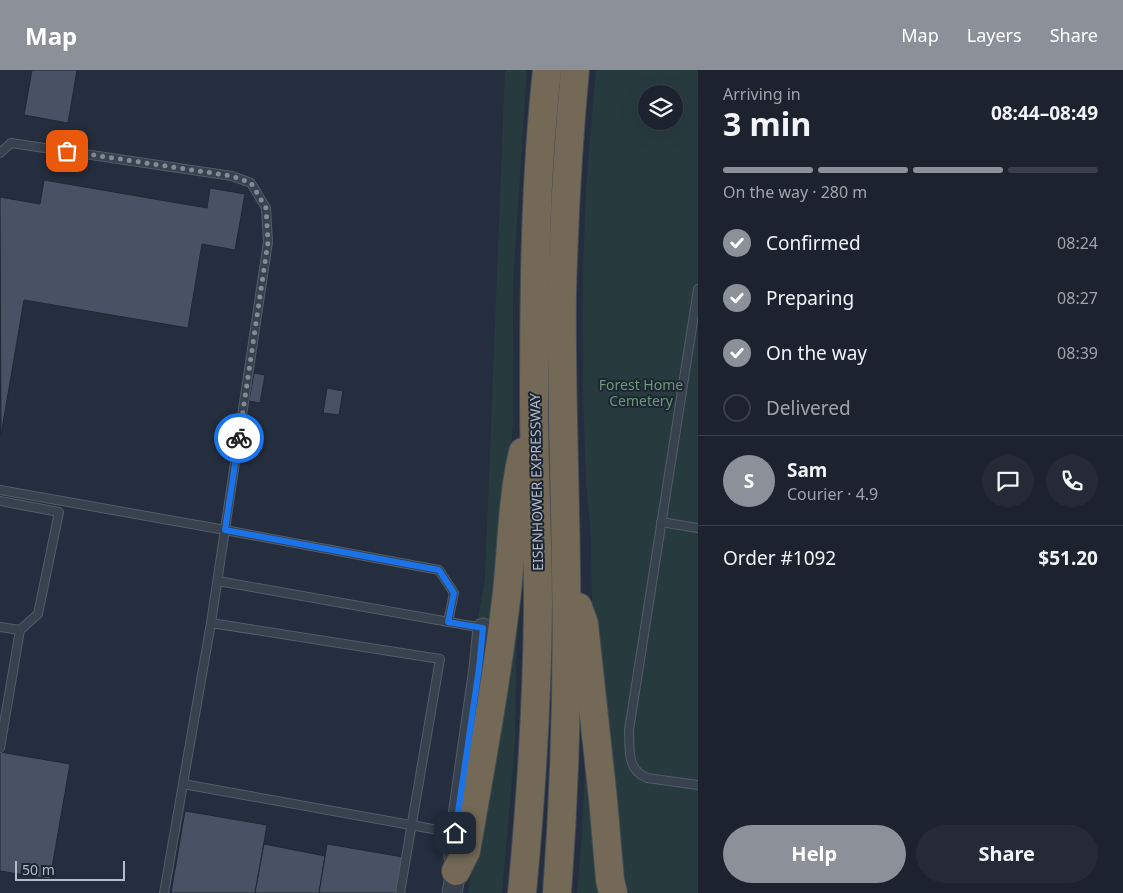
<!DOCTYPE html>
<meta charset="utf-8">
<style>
body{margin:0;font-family:"Noto Sans",sans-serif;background:#252a36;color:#f1f3f6;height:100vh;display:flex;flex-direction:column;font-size:19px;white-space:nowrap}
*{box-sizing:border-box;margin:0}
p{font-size:16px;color:#a0a4aa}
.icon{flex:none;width:28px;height:28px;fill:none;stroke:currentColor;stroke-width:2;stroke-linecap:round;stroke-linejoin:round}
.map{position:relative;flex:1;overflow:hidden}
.side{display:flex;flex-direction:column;background:#1c222e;width:425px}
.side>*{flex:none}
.controls{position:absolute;left:638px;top:15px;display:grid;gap:10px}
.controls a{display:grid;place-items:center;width:45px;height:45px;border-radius:50%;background:#1c222e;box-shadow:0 5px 20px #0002,0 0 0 1px #3a3f4a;font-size:25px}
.scale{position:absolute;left:15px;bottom:12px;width:110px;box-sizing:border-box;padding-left:5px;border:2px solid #b4bcc9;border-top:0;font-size:14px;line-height:18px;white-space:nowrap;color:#b4bcc9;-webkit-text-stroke:4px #1d2633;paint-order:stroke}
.pin{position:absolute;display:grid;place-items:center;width:42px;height:42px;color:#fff;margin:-21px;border-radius:10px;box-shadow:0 2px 8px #0006}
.courier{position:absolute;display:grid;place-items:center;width:50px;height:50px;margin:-25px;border:4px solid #1a73e8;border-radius:50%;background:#fff;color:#222;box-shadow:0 1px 6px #0007}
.head em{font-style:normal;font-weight:700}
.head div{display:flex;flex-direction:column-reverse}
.head{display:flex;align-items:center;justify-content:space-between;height:85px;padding:0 25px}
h1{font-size:32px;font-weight:700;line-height:38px}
.bar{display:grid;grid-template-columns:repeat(4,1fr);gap:8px 5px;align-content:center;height:60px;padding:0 25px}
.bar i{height:6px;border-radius:4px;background:#3a3f4a}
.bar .selected{background:#8c9099}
.bar p{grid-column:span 4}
.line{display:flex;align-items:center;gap:12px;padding:0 25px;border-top:1px solid #3a3f4a}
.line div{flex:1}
.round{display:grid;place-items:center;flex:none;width:52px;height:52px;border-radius:26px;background:#252a36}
ol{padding:0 25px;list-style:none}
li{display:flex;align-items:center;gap:15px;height:55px}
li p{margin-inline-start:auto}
li .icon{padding:5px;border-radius:50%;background:#8c9099;color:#fff;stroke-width:4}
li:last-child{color:#a0a4aa}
li i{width:28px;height:28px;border:2px solid #3a3f4a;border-radius:50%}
.cta{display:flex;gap:10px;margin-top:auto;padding:10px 25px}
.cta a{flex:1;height:58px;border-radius:30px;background:#8c9099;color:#fff;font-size:20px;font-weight:700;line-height:58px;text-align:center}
.cta a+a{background:#252a36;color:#f1f3f6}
header{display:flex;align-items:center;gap:30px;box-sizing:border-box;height:70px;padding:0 25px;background:#8c9099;color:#fff}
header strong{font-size:24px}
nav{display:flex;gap:28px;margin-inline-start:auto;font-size:18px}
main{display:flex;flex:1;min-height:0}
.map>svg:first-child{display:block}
</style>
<header>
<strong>Map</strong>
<nav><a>Map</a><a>Layers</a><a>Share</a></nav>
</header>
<main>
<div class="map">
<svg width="698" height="823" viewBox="0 0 698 823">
<rect width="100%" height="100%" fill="#252e3e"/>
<g fill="#273b3f" fill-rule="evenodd">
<path d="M505 0H527L513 212V352L497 550 478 547 485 509Z"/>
<path d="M596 0H698V823H622L592 536 591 467 586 411 583 324V202L586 118ZM646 24H674V51H646Z"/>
<path d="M511 554H517L515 673 502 823H468Z"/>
<path d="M586 672 601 823H577L582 764Z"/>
</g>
<g fill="#495264" stroke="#1f2835">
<path d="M32 0H77L68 53 24 45Z"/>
<path d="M44 110 207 138 210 118 245 124 235 180 202 174 188 258 24 230 1 365 0 127 40 134Z"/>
<path d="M254 303 265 305 260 333 249 331Z"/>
<path d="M327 318 343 321 339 345 323 343Z"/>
<path d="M0 682 70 694 50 809 0 801Z"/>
<path d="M185 741 267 755 255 823H171Z"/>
<path d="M264 774 325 786 319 823H255Z"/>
<path d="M327 774 403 787 397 823H319Z"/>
</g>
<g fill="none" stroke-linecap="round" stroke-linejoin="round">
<defs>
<g id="service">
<path d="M0 83 11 73 232 106 251 113 266 138 268 172 211 553"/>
<path d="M698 219 629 660C630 679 626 699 647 708L698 715"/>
<path d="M0 420 214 458 439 500 454 523 448 552"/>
<path d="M0 431 59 442 38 544 20 560 0 678"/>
<path d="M661 452 698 458"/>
<path d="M218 511 483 558"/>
<path d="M0 557 20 560"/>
<path d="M183 714 455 763"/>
<path d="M164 823 211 553 440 589 400 823"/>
</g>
<path id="tertiary" d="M452 823 456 801 453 780 479 598 483 558"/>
<g id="motorway">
<path d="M578 537 584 554 603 729 610 810 613 823"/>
<path d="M456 801 466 781C481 695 497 609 507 522 512 475 512 428 523 382"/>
<path d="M522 823C531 728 537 633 538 538 538 469 534 400 534 331 534 220 535 110 547 0"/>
<path d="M557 823C565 716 568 608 566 500 565 408 561 315 562 223 564 149 568 74 575 0"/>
</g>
</defs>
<use href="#service" stroke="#535c69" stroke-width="10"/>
<use href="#tertiary" stroke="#535c69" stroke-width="21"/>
<use href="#motorway" stroke="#404956" stroke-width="30"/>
<use href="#service" stroke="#38414e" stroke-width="8"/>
<use href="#tertiary" stroke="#38414e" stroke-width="19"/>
<use href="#motorway" stroke="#736956" stroke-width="28"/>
</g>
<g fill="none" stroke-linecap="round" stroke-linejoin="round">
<path stroke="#828a98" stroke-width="5" stroke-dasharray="0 9" d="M67 81 232 106 251 113 266 138 268 172 239 368"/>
<path stroke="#1a73e8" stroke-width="6" d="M239 368 225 460 439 500 454 523 448 552 483 558 479 598 455 763"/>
</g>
<g text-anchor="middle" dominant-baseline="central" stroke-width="4" stroke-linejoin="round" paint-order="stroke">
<g font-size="14" fill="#6c9978" stroke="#1d2633">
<text x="641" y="314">Forest Home<tspan x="641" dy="16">Cemetery</tspan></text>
</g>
<g font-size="14" fill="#b4bcc9" stroke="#1d2633">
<text transform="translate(536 412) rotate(-91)">EISENHOWER EXPRESSWAY</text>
</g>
</g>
</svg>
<div class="controls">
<a><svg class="icon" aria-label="layers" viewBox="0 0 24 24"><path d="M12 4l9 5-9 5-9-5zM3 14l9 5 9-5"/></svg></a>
</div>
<div class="scale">50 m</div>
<div class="pin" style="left:67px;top:81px;background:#ea580c"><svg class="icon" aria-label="bag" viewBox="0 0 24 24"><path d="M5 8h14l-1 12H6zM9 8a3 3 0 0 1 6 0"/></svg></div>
<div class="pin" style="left:455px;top:763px;background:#1f2937"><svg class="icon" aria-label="home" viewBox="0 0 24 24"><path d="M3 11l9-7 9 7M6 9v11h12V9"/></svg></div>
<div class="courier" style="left:239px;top:368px"><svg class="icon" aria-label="bike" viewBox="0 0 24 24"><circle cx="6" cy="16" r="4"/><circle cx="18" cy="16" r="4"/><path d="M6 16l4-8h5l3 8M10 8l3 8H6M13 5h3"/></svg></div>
</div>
<section class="side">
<div class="head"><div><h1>3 min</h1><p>Arriving in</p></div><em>08:44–08:49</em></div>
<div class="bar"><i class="selected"></i><i class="selected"></i><i class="selected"></i><i></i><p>On the way · 280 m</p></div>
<ol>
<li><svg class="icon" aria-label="check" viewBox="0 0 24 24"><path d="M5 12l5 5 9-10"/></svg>Confirmed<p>08:24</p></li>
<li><svg class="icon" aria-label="check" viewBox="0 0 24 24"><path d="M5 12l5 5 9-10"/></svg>Preparing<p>08:27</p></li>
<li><svg class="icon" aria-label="check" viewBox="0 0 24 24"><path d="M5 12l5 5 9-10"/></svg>On the way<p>08:39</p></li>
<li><i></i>Delivered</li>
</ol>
<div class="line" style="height:90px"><b class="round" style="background:#8c9099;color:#fff">S</b><div><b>Sam</b><p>Courier · 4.9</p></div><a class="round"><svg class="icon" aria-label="chat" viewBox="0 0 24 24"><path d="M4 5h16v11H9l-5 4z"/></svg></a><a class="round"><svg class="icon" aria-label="phone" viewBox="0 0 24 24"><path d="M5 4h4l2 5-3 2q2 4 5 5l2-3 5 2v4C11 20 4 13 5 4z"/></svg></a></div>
<div class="line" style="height:65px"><div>Order #1092</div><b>$51.20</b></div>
<div class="cta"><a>Help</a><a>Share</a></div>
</section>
</main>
